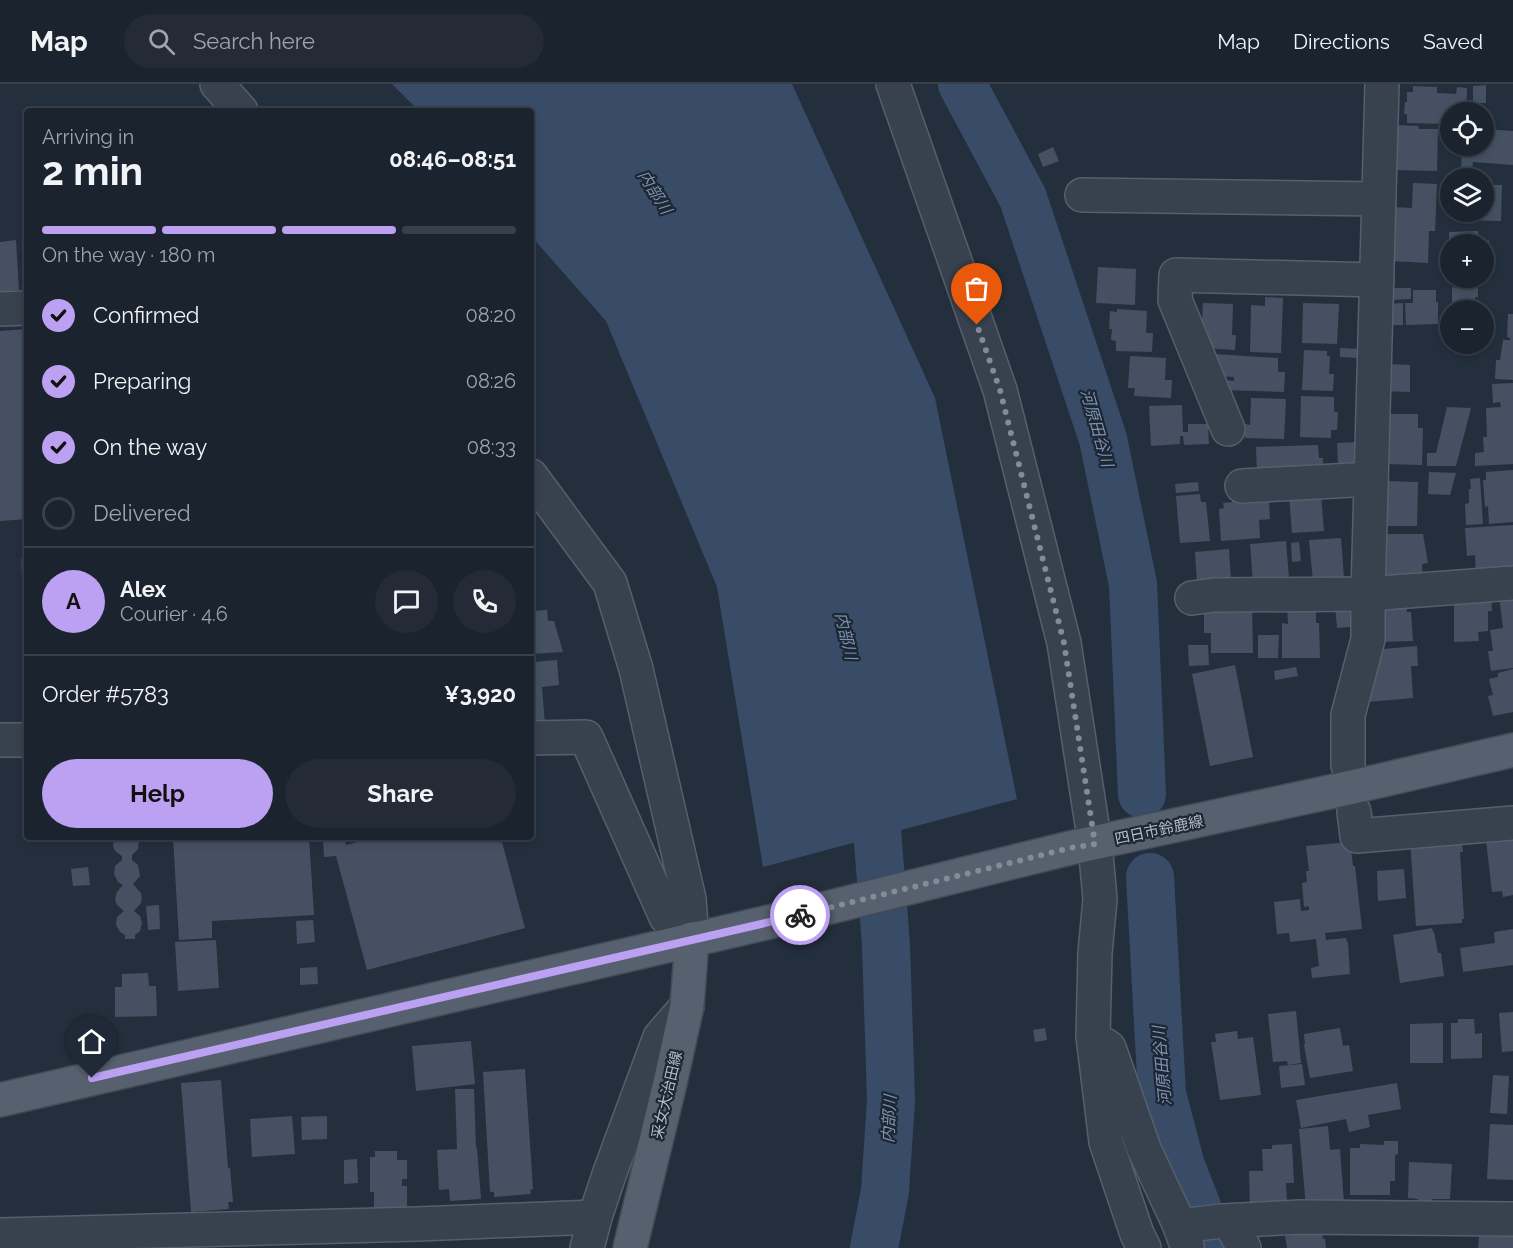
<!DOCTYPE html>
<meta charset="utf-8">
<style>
body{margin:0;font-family:Raleway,"Noto Sans JP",sans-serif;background:#242b36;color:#f1f3f6;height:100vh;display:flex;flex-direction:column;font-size:22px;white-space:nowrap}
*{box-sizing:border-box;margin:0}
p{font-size:20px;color:#a0a4aa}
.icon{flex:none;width:33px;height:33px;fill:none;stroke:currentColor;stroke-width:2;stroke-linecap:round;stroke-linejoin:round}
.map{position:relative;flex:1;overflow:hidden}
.details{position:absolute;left:24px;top:24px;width:510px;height:732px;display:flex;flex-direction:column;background:#1b232e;border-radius:6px;box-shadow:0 3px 9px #0003,0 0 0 2px #39404a}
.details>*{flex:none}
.buttons{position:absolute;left:1440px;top:18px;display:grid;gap:12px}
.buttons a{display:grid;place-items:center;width:54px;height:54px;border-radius:50%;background:#1b232e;box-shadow:0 3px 9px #0003,0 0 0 2px #39404a;font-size:30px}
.pin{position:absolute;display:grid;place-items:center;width:51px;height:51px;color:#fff;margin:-62px -26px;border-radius:50% 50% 50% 0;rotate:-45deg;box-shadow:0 0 6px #0007}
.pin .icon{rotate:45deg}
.courier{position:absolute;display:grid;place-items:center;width:60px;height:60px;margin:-30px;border:4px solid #bca0f2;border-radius:50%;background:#fff;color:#222;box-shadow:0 2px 8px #0007}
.head em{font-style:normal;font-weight:700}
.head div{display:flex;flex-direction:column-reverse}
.head{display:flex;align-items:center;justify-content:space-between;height:102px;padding:0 18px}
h1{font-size:39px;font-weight:700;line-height:45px}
.bar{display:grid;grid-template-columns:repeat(4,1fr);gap:9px 6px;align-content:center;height:72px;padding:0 18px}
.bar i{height:8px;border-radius:4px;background:#39404a}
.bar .on{background:#bca0f2}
.bar p{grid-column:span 4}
.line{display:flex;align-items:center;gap:15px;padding:0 18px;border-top:2px solid #39404a}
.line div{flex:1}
.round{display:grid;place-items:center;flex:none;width:63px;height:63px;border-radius:32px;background:#242b36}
ol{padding:0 18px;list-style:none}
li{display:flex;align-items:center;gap:18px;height:66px}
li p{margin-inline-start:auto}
li .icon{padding:6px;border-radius:50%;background:#bca0f2;color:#111;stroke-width:4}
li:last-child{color:#a0a4aa}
li i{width:33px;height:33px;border:3px solid #39404a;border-radius:50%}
.button{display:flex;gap:12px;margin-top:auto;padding:12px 18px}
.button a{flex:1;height:69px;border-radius:36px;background:#bca0f2;color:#111;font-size:24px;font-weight:700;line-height:69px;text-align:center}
.button a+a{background:#242b36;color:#f1f3f6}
header{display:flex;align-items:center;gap:36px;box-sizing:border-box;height:84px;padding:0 30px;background:#1b232e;border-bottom:2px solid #39404a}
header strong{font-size:28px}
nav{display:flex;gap:33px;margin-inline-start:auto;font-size:21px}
.search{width:420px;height:54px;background:#242b36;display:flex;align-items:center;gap:15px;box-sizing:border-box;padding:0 21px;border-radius:33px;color:#a0a4aa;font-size:22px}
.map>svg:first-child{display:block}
</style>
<header>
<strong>Map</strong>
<div class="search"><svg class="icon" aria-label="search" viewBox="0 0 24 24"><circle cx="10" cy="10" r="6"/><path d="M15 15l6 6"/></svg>Search here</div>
<nav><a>Map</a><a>Directions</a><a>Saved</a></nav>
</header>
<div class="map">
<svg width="1513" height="1164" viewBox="0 0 1513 1164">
<rect width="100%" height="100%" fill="#242f3e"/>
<path fill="#394c67" d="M392 0H792L935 314 1017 715 763 783 717 503 606 237 531 152V27H419Z"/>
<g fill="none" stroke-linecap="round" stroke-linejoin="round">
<g stroke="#394c67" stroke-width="48">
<path d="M962 0 1023 114 1103 355 1133 500 1142 710"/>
<path d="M870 688 875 720 886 861 891 1016 885 1107 874 1164"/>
<path d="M1150 793 1162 1010 1181 1082 1213 1164"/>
</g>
</g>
<g fill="#455162">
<path d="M1486 1V19H1473V2Z"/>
<path d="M1413 2 1437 3V9L1456 10 1457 3 1467 4 1466 28H1450V40L1407 39V30H1404L1405 18H1407V8H1413Z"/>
<path d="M1395 41 1418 42 1419 45H1438L1437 87 1394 86Z"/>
<path d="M1484 45 1513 47V81L1473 78 1472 85 1461 84 1462 62H1484Z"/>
<path d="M1053 63 1059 77 1043 83 1038 70Z"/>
<path d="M1413 99 1437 100 1435 147H1429L1428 179 1389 177 1391 123 1412 124Z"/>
<path d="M1484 101H1502L1501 137 1454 136V128H1484Z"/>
<path d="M1478 147 1479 157 1489 156V183H1484V160H1449V148Z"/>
<path d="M16 156 19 206 0 208V158Z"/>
<path d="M1098 183 1136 185 1135 221 1096 219Z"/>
<path d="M1459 199H1478V213H1475V226H1452V203L1459 204Z"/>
<path d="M1390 204H1411V215L1390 216Z"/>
<path d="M1413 206H1436V218H1438V240L1406 241 1405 219H1413Z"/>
<path d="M1265 213 1283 214 1281 269 1250 268 1251 221 1265 222Z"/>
<path d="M1203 219 1233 220 1232 251H1236L1235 266 1204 264 1201 254Z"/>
<path d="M1303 219 1339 220 1337 260 1302 259Z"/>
<path d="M1403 219V241H1386V220Z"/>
<path d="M1117 225 1147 227 1146 249H1153L1152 268 1116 267V257L1111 256 1112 245H1109L1110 227 1117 228Z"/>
<path d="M1508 230H1513V296L1495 295 1496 276H1500L1503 256H1510V254L1507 253Z"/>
<path d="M27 245V435L0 437V247Z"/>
<path d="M1340 264 1359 265V274L1340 273Z"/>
<path d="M1304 266 1327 267V272H1330L1329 290H1334L1333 307 1302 306Z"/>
<path d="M1214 270 1278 274V288H1285L1284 308 1222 306 1220 296 1234 297V293L1216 292Z"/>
<path d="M1130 272 1166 274 1165 296H1172L1171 314 1134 312 1135 304H1128Z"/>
<path d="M1385 280 1410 281V308L1384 307Z"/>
<path d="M1513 299V380L1475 382V369L1484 368 1483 353H1487L1486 324 1501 323 1500 318 1493 319 1492 300Z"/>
<path d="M1301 312 1334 313V328H1338L1337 346H1331V354L1300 353Z"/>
<path d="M1251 314 1286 315 1284 355 1245 354V340L1250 341Z"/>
<path d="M1182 321 1183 348H1188V340H1208L1209 360 1184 361 1183 352H1180V360L1151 362 1149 322Z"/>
<path d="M1447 323 1471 324 1456 382H1427V369H1436Z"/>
<path d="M1385 330H1418V344H1423L1422 381 1384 380Z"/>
<path d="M1358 358 1359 379 1338 380 1337 359Z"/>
<path d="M1318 361 1319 374H1323V386L1257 388 1256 363Z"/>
<path d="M1513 386V438L1489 440 1488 422 1485 423 1483 396H1486V388Z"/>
<path d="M1429 388 1456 389 1450 411 1428 410Z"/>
<path d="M1480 394 1483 440 1466 441 1465 420 1469 419V405H1471L1470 395Z"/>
<path d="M1385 397 1418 398 1417 442H1384Z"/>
<path d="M1198 398 1199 407 1176 409 1175 400Z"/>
<path d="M1200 410 1201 418H1206L1210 457 1180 459 1176 412Z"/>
<path d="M1321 410 1324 447 1292 449 1289 412Z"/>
<path d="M1241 412V420L1269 418 1270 435 1259 436 1260 454 1221 457 1219 425 1224 424 1223 419 1232 418V413Z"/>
<path d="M1513 441V492L1476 495 1475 471 1467 472 1465 444Z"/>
<path d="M1384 450H1423L1428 479 1422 480 1423 496H1385Z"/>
<path d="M1341 454 1344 494 1313 497 1309 456Z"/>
<path d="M1286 457 1289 494 1272 495 1253 500 1250 460Z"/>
<path d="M1299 458 1301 477 1292 478 1291 459Z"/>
<path d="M1229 465 1231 496 1197 499 1195 468Z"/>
<path d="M27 474V543L25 544 21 475Z"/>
<path d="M1513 509V584L1491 587 1488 567H1493L1490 546 1503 544 1499 511Z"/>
<path d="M1454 510H1491L1492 527H1488V547L1478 548 1479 557 1454 558Z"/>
<path d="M1406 518 1407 528H1411L1413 557 1380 558 1379 519Z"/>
<path d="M1252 520 1253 569H1211V549H1204V522Z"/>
<path d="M1359 520 1361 542 1337 544 1335 522Z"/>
<path d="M1287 521H1316V539H1319L1320 574H1282V539L1288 540Z"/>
<path d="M547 526 548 537H554L563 568 531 570V527Z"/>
<path d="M1258 551H1279L1278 574H1258Z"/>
<path d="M1188 561H1208L1209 581 1189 582Z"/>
<path d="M1417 562 1418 582H1411L1413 614 1368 618 1372 566Z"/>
<path d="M533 571 534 578 557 576 559 601 542 603 545 641 531 642V572Z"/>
<path d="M1235 581 1253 673 1210 682 1192 590Z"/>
<path d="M1296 583 1298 592 1275 596 1274 587Z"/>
<path d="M1513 585V628L1493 632 1488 612 1493 611 1489 595 1498 593V589Z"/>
<path d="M114 753H137L139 757 138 765 132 771V776L138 781 140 792 133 800 141 809 142 814 141 819 134 827 140 832 142 839 140 847 135 851V855H125V851L120 848 116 841 117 833 124 827 117 821 115 816 117 808 123 801 118 798 114 790 115 782 122 776V772L115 767 113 762Z"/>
<path d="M173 753H309L314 831 212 837V854L179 856Z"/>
<path d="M323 753H345L346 761 376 753H498L500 759 502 758 525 844 367 886 336 772 324 773Z"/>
<path d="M1513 754V811L1503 813 1502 807 1492 808 1486 757Z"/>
<path d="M1410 756 1462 760 1463 768H1460L1464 835H1462V839L1416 842Z"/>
<path d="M1350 758 1353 782H1355L1362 845 1325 849 1326 856 1346 854 1347 858H1348L1350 890 1312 894 1311 884 1319 882 1316 855 1290 858 1289 849 1277 850 1274 818 1300 815 1301 827 1309 826V822L1304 823 1302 799 1307 798 1306 787H1309L1306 762Z"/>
<path d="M88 783 90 801 73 802 71 785Z"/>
<path d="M1404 785 1406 814 1378 817 1377 787Z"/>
<path d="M159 821 160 845 148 846 146 822Z"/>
<path d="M313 836 315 858 297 860 296 837Z"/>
<path d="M1432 844 1433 848H1434L1438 869H1441L1444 892 1400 899 1393 851Z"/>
<path d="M1513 845V881L1463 888 1460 864 1495 859 1494 848Z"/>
<path d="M216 856 219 904 178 907 175 858Z"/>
<path d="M317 883 318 900 300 901V884Z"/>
<path d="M148 889 149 902H156L157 932 115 933V903H122V890Z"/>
<path d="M1296 927 1301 979 1288 981 1287 977 1273 978 1268 930Z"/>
<path d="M1513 928V967L1502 968 1499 929Z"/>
<path d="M1458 935H1474L1475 950 1482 949V974L1451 975V939H1458Z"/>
<path d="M1443 939V979H1410V940Z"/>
<path d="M1045 944 1047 956 1035 958 1033 946Z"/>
<path d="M1340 944 1343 962 1349 961 1353 987 1310 994 1304 961 1305 960 1304 950Z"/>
<path d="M1237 947 1238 955 1253 953 1261 1011 1220 1016 1211 958H1216L1215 950Z"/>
<path d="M471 957 475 1000 416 1007 412 962Z"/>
<path d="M1302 980 1305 1001 1281 1004 1279 982Z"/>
<path d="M525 985 533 1105 530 1106 531 1110 494 1113V1108H490L483 988Z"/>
<path d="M1493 991 1509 992 1507 1030 1490 1029Z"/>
<path d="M221 996 228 1084H230L233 1118H228L229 1125 191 1128 181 999Z"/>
<path d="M1397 999 1401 1025 1368 1031 1370 1043 1349 1048 1346 1035 1301 1044 1296 1016Z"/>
<path d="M455 1005H474L476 1064H477L481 1115 450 1117 449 1105 439 1106 437 1066 457 1065Z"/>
<path d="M292 1032 295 1070 252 1073 250 1035Z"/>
<path d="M327 1032V1055L302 1056 301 1033Z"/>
<path d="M1490 1040 1513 1041V1096L1487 1095Z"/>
<path d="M1328 1042 1330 1066 1340 1065 1344 1119 1306 1123 1299 1045Z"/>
<path d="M1384 1057H1398V1070L1395 1071V1097H1390V1111H1350V1064H1360V1060L1384 1061Z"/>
<path d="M1292 1060 1294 1099H1286L1287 1121 1250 1123 1249 1087H1263L1262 1065H1272V1061Z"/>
<path d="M375 1067H397V1076H407V1095H402V1102H407V1123H374V1108H370V1073H375Z"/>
<path d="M357 1075 358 1099 344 1100V1076Z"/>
<path d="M1409 1078 1452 1080 1450 1115H1432V1121H1417L1418 1115 1408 1114Z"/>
<path d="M1322 1147 1323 1155H1325L1326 1164H1287L1285 1152Z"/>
<path d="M1513 1149V1164H1478L1479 1151Z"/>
</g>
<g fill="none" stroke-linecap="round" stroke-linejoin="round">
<defs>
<g id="minor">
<path d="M217 0 241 27"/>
<path d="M893 0 1000 306 1064 559 1095 760 1100 815 1095 869 1093 952 1106 1058 1137 1150 1144 1164"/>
<path d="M1082 111 1379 115"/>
<path d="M0 225 27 224"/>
<path d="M1228 345 1175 216 1176 191 1377 196"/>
<path d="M531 392 610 499 636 585 689 815 692 855"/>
<path d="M1242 402 1371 395"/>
<path d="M1192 514 1214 511 1368 510 1513 499"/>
<path d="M531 654 586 653 666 833 692 855"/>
<path d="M0 656H27"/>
<path d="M1348 681V631L1368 555V510L1382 0"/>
<path d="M1354 728 1357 752 1513 739"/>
<path d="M1105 961 1109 964 1144 1065 1180 1142 1187 1162"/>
<path d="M1229 1137 1244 1164"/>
<path d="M1180 1142 1222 1137 1301 1133 1513 1135"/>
<path d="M0 1151 418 1140 595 1133"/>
<path d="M587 1164 595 1133 610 1088 660 953 687 922"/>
</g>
<g id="major">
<path d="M0 1016 778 836 1070 764 1348 704 1513 666"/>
<path d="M630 1164 670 999 687 922 692 855"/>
</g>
</defs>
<use href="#minor" stroke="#565f6c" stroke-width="36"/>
<use href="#major" stroke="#414a57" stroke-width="36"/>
<use href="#minor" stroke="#38414e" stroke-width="33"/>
<use href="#major" stroke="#56606e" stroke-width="33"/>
</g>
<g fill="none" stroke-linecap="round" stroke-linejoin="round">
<path stroke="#828b98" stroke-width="6" stroke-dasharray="0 10.8" d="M800 831 1070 764 1095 760 1064 559 1000 306 977 241"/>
<path stroke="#bca0f2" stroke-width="8" d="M92 994 800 831"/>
</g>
<g text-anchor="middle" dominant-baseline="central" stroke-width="4.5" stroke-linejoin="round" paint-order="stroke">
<g font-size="15" fill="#b4bcc9" stroke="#1d2633">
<text transform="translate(1159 746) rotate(-12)">四日市鈴鹿線</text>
<text transform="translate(667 1011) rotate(-77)">采女大治田線</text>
</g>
<g font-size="16" font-style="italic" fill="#7c92b1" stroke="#1d2633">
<text transform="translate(655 108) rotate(58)">内部川</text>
<text transform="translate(1097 344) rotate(74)">河原田谷川</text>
<text transform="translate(846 552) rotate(77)">内部川</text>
<text transform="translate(1162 982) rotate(-95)">河原田谷川</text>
<text transform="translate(889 1035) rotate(-87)">内部川</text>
</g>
</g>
</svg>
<div class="buttons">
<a><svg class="icon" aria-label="locate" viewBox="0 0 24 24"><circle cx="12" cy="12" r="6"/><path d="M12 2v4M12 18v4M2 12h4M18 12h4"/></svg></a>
<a><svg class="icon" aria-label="layers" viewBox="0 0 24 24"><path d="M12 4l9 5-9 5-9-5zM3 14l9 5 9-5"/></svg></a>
<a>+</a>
<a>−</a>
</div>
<div class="pin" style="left:977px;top:241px;background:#ea580c"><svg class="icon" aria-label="bag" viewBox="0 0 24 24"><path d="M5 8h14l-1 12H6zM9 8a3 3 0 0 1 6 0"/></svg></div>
<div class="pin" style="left:92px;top:994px;background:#1f2937"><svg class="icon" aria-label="home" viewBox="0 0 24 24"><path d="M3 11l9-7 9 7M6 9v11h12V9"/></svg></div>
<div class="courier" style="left:800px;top:831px"><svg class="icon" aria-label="bike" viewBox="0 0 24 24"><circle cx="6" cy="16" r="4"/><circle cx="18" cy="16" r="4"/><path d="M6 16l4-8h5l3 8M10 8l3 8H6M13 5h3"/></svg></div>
<section class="details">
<div class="head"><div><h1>2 min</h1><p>Arriving in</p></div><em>08:46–08:51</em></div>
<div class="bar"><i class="on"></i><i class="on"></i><i class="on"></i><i></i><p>On the way · 180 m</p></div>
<ol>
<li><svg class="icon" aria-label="check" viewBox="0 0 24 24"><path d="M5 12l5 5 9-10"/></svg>Confirmed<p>08:20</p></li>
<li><svg class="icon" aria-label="check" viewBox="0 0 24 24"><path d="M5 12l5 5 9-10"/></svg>Preparing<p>08:26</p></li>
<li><svg class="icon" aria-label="check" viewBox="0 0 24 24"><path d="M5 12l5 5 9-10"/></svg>On the way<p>08:33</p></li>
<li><i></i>Delivered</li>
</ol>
<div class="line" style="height:108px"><b class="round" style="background:#bca0f2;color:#111">A</b><div><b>Alex</b><p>Courier · 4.6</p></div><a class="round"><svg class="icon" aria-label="chat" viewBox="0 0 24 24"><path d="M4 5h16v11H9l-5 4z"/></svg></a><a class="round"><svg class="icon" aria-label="phone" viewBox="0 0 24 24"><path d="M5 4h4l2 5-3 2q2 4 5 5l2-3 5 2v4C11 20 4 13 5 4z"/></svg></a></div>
<div class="line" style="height:78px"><div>Order #5783</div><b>¥3,920</b></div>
<div class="button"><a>Help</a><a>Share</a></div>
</section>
</div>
